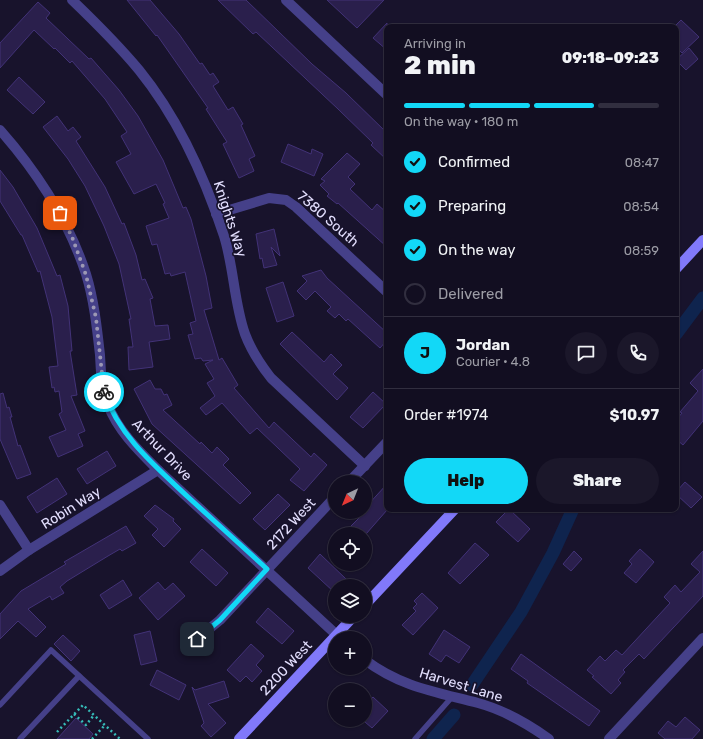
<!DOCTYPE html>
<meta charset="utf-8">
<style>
body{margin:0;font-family:Rubik,sans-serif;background:#1b172a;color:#f1f3f6;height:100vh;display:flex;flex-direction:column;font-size:15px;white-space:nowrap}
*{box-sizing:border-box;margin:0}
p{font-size:13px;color:#9c9ca5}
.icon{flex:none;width:22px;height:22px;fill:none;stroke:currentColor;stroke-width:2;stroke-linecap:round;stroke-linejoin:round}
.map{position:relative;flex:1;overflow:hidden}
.side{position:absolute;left:384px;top:24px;width:295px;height:488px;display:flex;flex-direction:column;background:#120e21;border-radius:8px;box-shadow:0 1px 3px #0004,0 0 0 1px #312e3f}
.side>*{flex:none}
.needle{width:26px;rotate:223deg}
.buttons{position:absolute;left:328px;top:475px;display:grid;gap:8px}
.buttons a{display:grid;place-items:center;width:44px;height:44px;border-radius:50%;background:#120e21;box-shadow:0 1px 3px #0004,0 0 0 1px #312e3f;font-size:20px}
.pin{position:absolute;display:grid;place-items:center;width:34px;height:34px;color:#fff;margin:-17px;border-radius:8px;box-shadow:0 2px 6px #0006}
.courier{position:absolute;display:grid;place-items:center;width:40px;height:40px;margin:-20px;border:3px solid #12d8f7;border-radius:50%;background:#fff;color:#222;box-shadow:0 1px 5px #0007}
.head em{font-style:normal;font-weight:800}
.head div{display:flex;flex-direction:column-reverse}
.head{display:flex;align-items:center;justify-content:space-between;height:68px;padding:0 20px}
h1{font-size:26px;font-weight:800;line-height:30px}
.bar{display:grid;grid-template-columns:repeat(4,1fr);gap:6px 4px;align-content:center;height:48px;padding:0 20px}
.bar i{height:5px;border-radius:3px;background:#312e3f}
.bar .selected{background:#12d8f7}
.bar p{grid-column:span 4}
.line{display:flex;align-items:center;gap:10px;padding:0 20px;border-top:1px solid #312e3f}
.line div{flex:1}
.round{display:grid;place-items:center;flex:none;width:42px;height:42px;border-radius:21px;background:#1b172a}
ol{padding:0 20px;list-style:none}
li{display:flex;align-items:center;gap:12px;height:44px}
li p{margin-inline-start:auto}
li .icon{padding:4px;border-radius:50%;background:#12d8f7;color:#111;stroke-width:4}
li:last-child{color:#9c9ca5}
li i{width:22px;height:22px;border:2px solid #312e3f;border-radius:50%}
.cta{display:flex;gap:8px;margin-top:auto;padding:8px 20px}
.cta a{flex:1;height:46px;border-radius:24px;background:#12d8f7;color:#111;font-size:16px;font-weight:800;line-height:46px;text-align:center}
.cta a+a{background:#1b172a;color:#f1f3f6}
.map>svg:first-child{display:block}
</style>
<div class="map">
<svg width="703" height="739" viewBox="0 0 703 739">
<rect width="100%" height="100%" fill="#18132c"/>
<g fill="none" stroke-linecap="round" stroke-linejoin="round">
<g stroke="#0f244e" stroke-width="13">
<path d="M676 334 703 298"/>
<path d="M472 685 521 612 553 553 573 509"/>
<path d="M433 739 454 715"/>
</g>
</g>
<g fill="#2a1f4c" stroke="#423277">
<path d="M127 0H150L179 34 200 64 202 63 210 75 213 73 219 82 213 86 228 110 233 107 243 124 241 125 255 156 249 159 254 171 239 178 223 144 227 142 206 109 208 108 157 35 156 36Z"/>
<path d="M218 0H246L312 64 346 93 387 133V160L371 145 373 143 338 109 256 32 253 34Z"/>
<path d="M327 0H384L357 28Z"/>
<path d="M38 2 50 13 46 18 89 59 91 58 119 90 138 116 163 160 183 208 186 207 191 219 206 276 212 308 204 310 219 360 222 358 238 385 234 388 269 428 274 422 311 457 314 453 327 465 304 491 290 480 300 469 257 428 250 434 222 403 206 415 200 408 215 396 207 383 214 379 205 364 213 360 203 361 201 358 195 359 188 335 193 334 190 323 196 321 185 272 171 276 170 273 165 274 157 244 152 245 146 226 169 218 163 204 165 203 156 184 134 194 116 162 131 154 121 136 127 132 105 99 72 61 70 63 55 48 54 49 34 30 0 68V43Z"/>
<path d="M681 20 699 37 682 53 676 47V25Z"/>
<path d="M387 23V50L373 38Z"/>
<path d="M689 48 698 59 686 70 676 60Z"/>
<path d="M19 77 45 102 33 114 7 90Z"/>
<path d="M57 116 68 131 73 127 81 137 76 141 105 187 122 224 124 223 136 255 142 280 145 279 153 298 150 299 155 326 168 325 170 339 149 342 153 367 129 370 128 347H133L129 319H131L119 264 104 226 85 186 68 159 43 127Z"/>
<path d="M288 144 311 154 312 149 323 154 314 176 281 162Z"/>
<path d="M347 153 360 164 348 177 355 184 350 189 372 210 377 204 387 213V247L338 203 337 204 327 196 329 194 320 185 325 181 321 179Z"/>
<path d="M0 170 13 187 37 228 57 276 60 275 68 306 72 351H70L77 395 71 396 85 431 78 434 83 446 58 457 49 437 66 430 59 414 62 412 59 391 55 392 54 387 52 388 49 367 58 366 52 317 40 271 38 272 22 235H21L0 201Z"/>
<path d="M274 229 280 256 271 247 277 265 264 268 262 258 260 259 256 234Z"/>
<path d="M321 270 327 278 387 333V340L380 348 348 319 346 321 339 314 335 318 327 311 331 307 315 291 306 300 297 291 307 281 302 276Z"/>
<path d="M283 282 294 316 277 322 266 288Z"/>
<path d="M292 332 324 362 331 354 342 365 333 374 348 388 337 400 280 344Z"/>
<path d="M703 369V421L683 445 676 439V420L682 413 680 412 698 391 690 383Z"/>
<path d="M150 380 155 389H161L164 395 167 394 172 405 163 410 200 444 201 442 212 453 217 447 229 459 223 465 251 493 240 504 152 424 134 389Z"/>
<path d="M373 392 386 404 363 428 350 417Z"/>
<path d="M3 393 7 408 9 407 12 417H10L18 446 20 445 31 474 17 479 0 439V394Z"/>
<path d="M107 451 116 466 87 484 77 469Z"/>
<path d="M57 478 67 494 37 513 27 497Z"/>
<path d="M685 482 702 497 691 508 676 494V492Z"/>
<path d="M387 484V510L366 534H343L365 512 366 507Z"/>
<path d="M278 494 290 505 265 530 253 519Z"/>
<path d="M155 505 174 519 173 521 181 529 164 547 152 535 158 529 144 516Z"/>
<path d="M509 509 530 529 518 542 496 522Z"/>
<path d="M126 526 136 543 122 551 120 549 108 556 67 581 60 587 64 593 52 600 50 596 28 609 46 627 36 637 18 621 0 639V614L21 591 66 564 64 562Z"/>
<path d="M475 543 489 555 460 584 448 573Z"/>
<path d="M202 549 228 573 216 586 190 562Z"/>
<path d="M640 549 654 562 636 583 624 573 632 564 629 561Z"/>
<path d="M574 551 582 559 571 571 563 564Z"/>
<path d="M703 551V596L644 659 639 654 623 670 625 672 618 680 621 683 611 694 592 677 594 676 587 670 600 656 605 661 616 650 622 655 670 603 664 597 675 585 681 592 700 572 691 564Z"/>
<path d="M320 554 346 579 340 586H335L334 592 308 568Z"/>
<path d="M123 580 132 595 109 609 100 595Z"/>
<path d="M158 582 165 590 173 583 185 596 158 620 139 598Z"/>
<path d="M422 593 438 608 413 635 402 625 416 611 413 608 417 604 414 601Z"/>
<path d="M268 608 294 631 282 644 256 622Z"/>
<path d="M444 630 470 647 459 663 446 655 441 662 429 654Z"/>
<path d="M150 631 157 661 141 665 134 635Z"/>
<path d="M63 635 80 651 71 661 54 644Z"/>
<path d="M251 644 264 656 256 665 262 671 252 682 246 676 240 682 227 670Z"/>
<path d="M521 654 600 711 589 726 527 683 528 681 511 669Z"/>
<path d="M157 670 186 685 179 700 150 685Z"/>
<path d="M224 681 229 697 208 704 226 723 211 737 201 726 204 723 192 687 195 690Z"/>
<path d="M373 697 388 711 372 728 365 722V705Z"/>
<path d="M685 717 700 730 692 739H665L658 733 668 721 676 727Z"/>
<path d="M76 718 93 734 89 739H57Z"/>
</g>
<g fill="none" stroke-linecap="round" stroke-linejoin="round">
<g stroke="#36bbb8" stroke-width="2.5" stroke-dasharray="2 3" stroke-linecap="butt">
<path d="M74 714 86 725 94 715"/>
<path d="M57 732 83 705 120 739"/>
<path d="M92 739 105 725"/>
</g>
<g stroke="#454089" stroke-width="5.5">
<path d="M0 705 51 650 148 739"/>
<path d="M20 739 79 676"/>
<path d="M415 739 452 697"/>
</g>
<g stroke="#454089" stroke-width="10">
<path d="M72 0C95 22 118 45 139 70 178 118 205 178 224 236 234 268 234 303 245 334 251 350 260 364 271 378L365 466"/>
<path d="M286 0 387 95"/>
<path d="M0 130C38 173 68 219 86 274 94 300 97 328 100 355 101 372 101 389 108 405 118 431 139 451 158 470L340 638"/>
<path d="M216 214 269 198 286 200 296 207 387 292"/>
<path d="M349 482 387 442"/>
<path d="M0 505 29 550"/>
<path d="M0 571 29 550 158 470"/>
<path d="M197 639 220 620 335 497"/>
<path d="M365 660C401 687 436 692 478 703 504 710 528 724 549 739"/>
<path d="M609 739 703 638"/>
</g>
<g stroke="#8179fa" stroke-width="10">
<path d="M676 269 703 240"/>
<path d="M365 605 455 509"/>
<path d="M239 739 354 616"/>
</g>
</g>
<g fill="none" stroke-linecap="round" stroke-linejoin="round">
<path stroke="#9c98b4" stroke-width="4" stroke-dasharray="0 7.2" d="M60 213 72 237 86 275 96 318 104 392"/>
<path stroke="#12d8f7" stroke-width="5" d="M104 392C119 436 155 466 188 497 214 521 241 545 267 569L220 620 197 639"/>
</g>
<g text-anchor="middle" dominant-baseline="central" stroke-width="3.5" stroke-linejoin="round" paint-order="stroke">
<g font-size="14" fill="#e3dffe" stroke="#18132c">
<text transform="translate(230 219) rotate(72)">Knights Way</text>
<text transform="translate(328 219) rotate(41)">7380 South</text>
<text transform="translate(162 450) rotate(46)">Arthur Drive</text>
<text transform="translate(71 508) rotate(-32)">Robin Way</text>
<text transform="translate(291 524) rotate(-47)">2172 West</text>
<text transform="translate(286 668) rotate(-47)">2200 West</text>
<text transform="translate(461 685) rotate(17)">Harvest Lane</text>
</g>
</g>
</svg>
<div class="buttons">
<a><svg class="needle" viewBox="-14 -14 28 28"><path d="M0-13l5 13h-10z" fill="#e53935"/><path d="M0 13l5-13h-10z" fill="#9c9ca5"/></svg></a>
<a><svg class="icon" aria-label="locate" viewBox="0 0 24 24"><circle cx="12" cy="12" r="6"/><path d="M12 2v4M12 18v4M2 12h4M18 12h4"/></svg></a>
<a><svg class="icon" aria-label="layers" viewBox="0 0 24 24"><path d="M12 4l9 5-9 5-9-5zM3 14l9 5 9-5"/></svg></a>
<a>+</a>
<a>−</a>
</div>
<div class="pin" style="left:60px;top:213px;background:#ea580c"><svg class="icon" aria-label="bag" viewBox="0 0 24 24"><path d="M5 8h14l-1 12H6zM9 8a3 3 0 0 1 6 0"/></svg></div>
<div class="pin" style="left:197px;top:639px;background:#1f2937"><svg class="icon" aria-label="home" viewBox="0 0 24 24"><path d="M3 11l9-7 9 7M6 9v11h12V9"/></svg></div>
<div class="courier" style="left:104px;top:392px"><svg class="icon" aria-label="bike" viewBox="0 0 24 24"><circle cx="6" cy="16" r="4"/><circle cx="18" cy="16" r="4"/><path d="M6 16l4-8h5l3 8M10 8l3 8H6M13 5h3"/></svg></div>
<section class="side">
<div class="head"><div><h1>2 min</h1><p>Arriving in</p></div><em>09:18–09:23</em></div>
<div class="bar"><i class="selected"></i><i class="selected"></i><i class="selected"></i><i></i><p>On the way · 180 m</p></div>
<ol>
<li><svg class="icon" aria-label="check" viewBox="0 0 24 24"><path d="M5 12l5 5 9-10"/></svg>Confirmed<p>08:47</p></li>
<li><svg class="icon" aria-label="check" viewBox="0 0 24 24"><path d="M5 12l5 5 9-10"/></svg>Preparing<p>08:54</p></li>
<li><svg class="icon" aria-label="check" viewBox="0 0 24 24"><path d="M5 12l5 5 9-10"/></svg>On the way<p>08:59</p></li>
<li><i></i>Delivered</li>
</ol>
<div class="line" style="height:72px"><b class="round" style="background:#12d8f7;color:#111">J</b><div><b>Jordan</b><p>Courier · 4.8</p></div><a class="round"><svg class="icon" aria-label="chat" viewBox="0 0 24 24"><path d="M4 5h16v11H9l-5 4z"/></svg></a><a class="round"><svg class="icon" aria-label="phone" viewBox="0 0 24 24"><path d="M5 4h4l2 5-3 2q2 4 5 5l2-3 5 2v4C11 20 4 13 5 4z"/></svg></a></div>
<div class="line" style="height:52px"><div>Order #1974</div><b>$10.97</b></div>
<div class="cta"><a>Help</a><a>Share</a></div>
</section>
</div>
